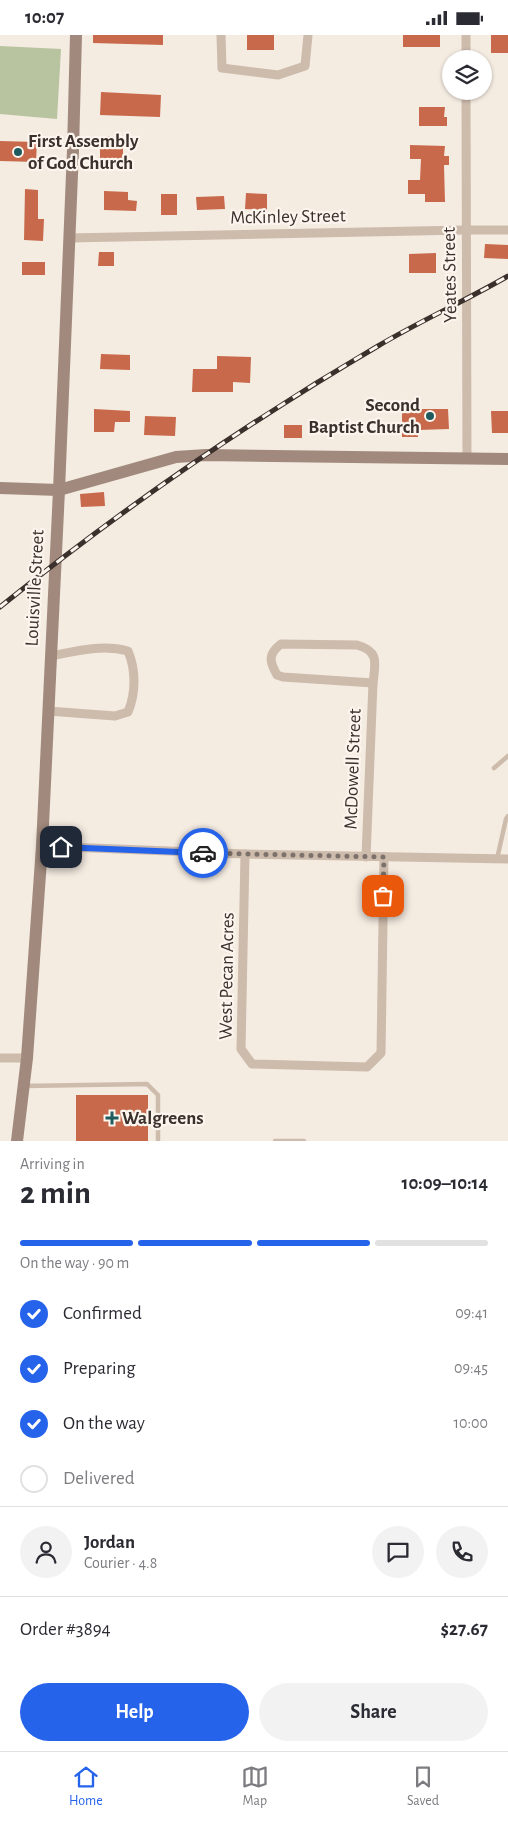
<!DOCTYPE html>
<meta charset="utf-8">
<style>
body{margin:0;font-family:"Alegreya Sans",sans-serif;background:#f2f2f3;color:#2b2b33;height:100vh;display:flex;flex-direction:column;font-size:19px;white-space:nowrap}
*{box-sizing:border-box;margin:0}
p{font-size:16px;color:#7c7c81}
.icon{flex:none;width:28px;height:28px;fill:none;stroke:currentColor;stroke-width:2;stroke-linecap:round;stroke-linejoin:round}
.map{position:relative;height:1106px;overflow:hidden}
.details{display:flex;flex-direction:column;background:#fff;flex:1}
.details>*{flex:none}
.controls{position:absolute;left:442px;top:15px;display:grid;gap:10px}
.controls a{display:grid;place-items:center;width:50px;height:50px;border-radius:50%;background:#fff;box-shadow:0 1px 4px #0004;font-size:25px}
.pin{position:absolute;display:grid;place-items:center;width:42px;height:42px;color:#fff;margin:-21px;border-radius:10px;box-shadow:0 2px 8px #0006}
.courier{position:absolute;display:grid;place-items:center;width:50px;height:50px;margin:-25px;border:4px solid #2563eb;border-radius:50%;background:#fff;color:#222;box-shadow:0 1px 6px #0007}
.overview em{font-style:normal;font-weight:700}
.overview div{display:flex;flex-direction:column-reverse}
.overview{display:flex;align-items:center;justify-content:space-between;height:85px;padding:0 20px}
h1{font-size:32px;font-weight:700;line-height:38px}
.bar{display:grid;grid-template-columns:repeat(4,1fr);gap:8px 5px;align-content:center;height:60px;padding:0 20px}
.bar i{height:6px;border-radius:4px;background:#e1e1e2}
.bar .on{background:#2563eb}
.bar p{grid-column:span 4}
.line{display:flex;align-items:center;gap:12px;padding:0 20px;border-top:1px solid #e1e1e2}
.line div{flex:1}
.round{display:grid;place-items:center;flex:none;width:52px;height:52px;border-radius:26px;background:#f2f2f3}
ol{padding:0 20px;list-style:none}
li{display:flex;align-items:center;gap:15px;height:55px}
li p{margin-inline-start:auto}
li .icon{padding:5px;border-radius:50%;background:#2563eb;color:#fff;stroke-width:4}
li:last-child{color:#7c7c81}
li i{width:28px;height:28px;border:2px solid #e1e1e2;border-radius:50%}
.action{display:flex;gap:10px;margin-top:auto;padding:10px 20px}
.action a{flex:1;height:58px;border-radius:30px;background:#2563eb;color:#fff;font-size:20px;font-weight:700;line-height:58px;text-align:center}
.action a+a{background:#f2f2f3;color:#2b2b33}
.status{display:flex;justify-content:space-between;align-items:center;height:35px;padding:0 25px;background:#fff;direction:ltr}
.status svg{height:14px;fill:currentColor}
.menu{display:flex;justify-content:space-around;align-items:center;height:70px;border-top:1px solid #e1e1e2;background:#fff;font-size:14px;color:#7c7c81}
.menu a{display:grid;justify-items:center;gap:2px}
.menu .on{color:#2563eb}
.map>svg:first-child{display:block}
</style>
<div class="status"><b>10:07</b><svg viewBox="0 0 49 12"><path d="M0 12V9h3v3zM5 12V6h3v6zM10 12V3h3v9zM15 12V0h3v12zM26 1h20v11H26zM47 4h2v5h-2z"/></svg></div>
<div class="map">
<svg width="508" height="1106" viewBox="0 0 508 1106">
<rect width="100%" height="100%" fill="#f4ebe1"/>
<path fill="#b8c4a0" d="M0 11 61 14 57 84 0 79Z"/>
<g fill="#c8694b">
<path d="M93 0H163V10L93 8Z"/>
<rect x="247" y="0" width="27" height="15"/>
<rect x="403" y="0" width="37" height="12"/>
<rect x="491" y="0" width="17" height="18"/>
<path d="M101 57 161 60 160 82 100 80Z"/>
<path d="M419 72H445L444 82H447V91H419Z"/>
<path d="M104 101H114V107H123V127H100V112H104Z"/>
<path d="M0 106 37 107 36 127 0 126Z"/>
<path d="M410 110 445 111 444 121H449V130H444L445 167H425V159H408V145H420L421 124H410Z"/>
<path d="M25 154 38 155V184H44L43 206 24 205Z"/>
<path d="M104 156 128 157V165L137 166 136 176 104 175Z"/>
<path d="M246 158 267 159V175L245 174Z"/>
<rect x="161" y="159" width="16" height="21"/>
<path d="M224 161 225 174 197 175 196 162Z"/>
<path d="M485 209 508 210V224L484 223Z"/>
<path d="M99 217H114V231H98Z"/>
<path d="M436 218V238H409V219Z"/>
<rect x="22" y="227" width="23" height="13"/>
<path d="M101 319 130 320V335L100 334Z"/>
<path d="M217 321 251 322 250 348 233 347V357H192L193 334H217Z"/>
<path d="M402 366H419V374H448L449 394 418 395V402H402Z"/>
<path d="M94 374 130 376V387H115L114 397H94Z"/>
<path d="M491 376H508V398H492Z"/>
<path d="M145 381 176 382 175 401 144 400Z"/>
<rect x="284" y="390" width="18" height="13"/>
<path d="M104 457 105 471 81 472 80 459Z"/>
<rect x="76" y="1060" width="72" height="46"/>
</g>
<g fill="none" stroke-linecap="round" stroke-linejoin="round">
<g stroke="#cdbbac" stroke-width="4.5">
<path d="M494 733 508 721"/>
<path d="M497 824 506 784 508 781"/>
<path d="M24 1051 147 1049 158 1060V1106"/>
<path d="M275 1106H304"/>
</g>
<g stroke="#cdbbac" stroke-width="9">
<path d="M221 0 222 33 278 40 305 31 308 0"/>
<path d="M466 24V0"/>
<path d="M466 56 467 423"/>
<path d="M69 203 465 195H508"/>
<path d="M281 609 357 610C380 616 375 629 373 648L283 642 277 640C269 626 268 619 281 609Z"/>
<path d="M48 676 115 681 128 677C136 658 136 635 128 616 102 609 77 616 51 621"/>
<path d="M42 811 245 819 508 824"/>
<path d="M245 819 241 1014 252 1029 367 1032 381 1018 384 822"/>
<path d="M366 822 373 648"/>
<path d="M0 1023H27"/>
</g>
<g stroke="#a18a7d" stroke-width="12">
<path d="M0 453 59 455 176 422 206 420 508 424"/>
<path d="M17 1106 27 1023 42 811 59 455 73 115 76 0"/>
</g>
<defs>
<path id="rail" d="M0 572C119 476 245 389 378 311 420 286 465 266 508 241"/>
</defs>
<use href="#rail" stroke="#3b302b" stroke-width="5"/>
<use href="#rail" stroke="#fbf5ee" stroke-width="3" stroke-dasharray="9" stroke-linecap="butt"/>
</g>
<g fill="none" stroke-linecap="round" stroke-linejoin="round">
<path stroke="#7c716b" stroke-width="5" stroke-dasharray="0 9" d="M203 818 384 822 383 861"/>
<path stroke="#2563eb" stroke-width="6" d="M61 812 203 818"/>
</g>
<g fill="#1f5a5e" stroke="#fbf5ee" stroke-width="2">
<circle cx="18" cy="117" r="5"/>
<circle cx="430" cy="381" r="5"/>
<path d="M109.5 1075.5h5v5h5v5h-5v5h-5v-5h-5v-5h5z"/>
</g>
<g text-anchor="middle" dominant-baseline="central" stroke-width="4.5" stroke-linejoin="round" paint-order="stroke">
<g font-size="19" font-weight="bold" fill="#3b302b" stroke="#fbf5ee" text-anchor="start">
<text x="28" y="106">First Assembly<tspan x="28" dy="22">of God Church</tspan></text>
<text x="420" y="370" text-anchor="end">Second<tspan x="420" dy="22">Baptist Church</tspan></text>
<text x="122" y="1083">Walgreens</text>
</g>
<g font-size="19" fill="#3b302b" stroke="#fbf5ee">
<text transform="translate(288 182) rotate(-1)">McKinley Street</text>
<text transform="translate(450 240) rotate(-91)">Yeates Street</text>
<text transform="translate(35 553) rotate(-87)">Louisville Street</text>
<text transform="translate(353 734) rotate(-88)">McDowell Street</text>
<text transform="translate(227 941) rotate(-89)">West Pecan Acres</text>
</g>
</g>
</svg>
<div class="controls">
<a><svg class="icon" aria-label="layers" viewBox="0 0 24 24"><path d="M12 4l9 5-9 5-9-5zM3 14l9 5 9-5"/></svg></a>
</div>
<div class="pin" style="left:383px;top:861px;background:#ea580c"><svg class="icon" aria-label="bag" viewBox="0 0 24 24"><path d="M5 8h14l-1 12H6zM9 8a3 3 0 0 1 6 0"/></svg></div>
<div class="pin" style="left:61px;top:812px;background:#1f2937"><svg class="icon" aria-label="home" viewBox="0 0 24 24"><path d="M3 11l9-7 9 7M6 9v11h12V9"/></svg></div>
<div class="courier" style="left:203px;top:818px"><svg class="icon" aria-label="car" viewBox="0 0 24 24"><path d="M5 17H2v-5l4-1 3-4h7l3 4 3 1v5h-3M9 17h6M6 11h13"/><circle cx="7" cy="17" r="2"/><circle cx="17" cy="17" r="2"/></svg></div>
</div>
<section class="details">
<div class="overview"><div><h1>2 min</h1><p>Arriving in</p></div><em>10:09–10:14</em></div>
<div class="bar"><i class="on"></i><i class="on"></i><i class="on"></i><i></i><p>On the way · 90 m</p></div>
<ol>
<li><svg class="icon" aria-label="check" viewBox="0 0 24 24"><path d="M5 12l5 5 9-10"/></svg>Confirmed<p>09:41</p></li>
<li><svg class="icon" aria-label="check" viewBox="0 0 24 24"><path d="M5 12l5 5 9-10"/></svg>Preparing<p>09:45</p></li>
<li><svg class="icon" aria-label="check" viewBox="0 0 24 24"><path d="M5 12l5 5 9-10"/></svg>On the way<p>10:00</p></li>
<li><i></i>Delivered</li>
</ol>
<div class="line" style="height:90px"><a class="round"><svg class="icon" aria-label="person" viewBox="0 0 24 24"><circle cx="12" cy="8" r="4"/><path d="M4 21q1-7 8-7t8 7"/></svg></a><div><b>Jordan</b><p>Courier · 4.8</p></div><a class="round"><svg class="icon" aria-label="chat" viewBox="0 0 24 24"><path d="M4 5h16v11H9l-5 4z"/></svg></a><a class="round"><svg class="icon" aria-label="phone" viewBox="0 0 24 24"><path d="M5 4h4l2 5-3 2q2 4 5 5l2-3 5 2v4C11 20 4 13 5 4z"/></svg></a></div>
<div class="line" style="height:65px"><div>Order #3894</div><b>$27.67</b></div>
<div class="action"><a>Help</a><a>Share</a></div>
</section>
<nav class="menu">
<a class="on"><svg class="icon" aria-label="home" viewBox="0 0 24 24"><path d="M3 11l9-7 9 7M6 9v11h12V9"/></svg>Home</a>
<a><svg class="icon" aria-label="map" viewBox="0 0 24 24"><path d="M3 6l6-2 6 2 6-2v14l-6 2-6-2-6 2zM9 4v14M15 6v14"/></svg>Map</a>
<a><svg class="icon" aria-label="saved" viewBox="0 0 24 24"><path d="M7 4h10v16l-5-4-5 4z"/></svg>Saved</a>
</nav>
